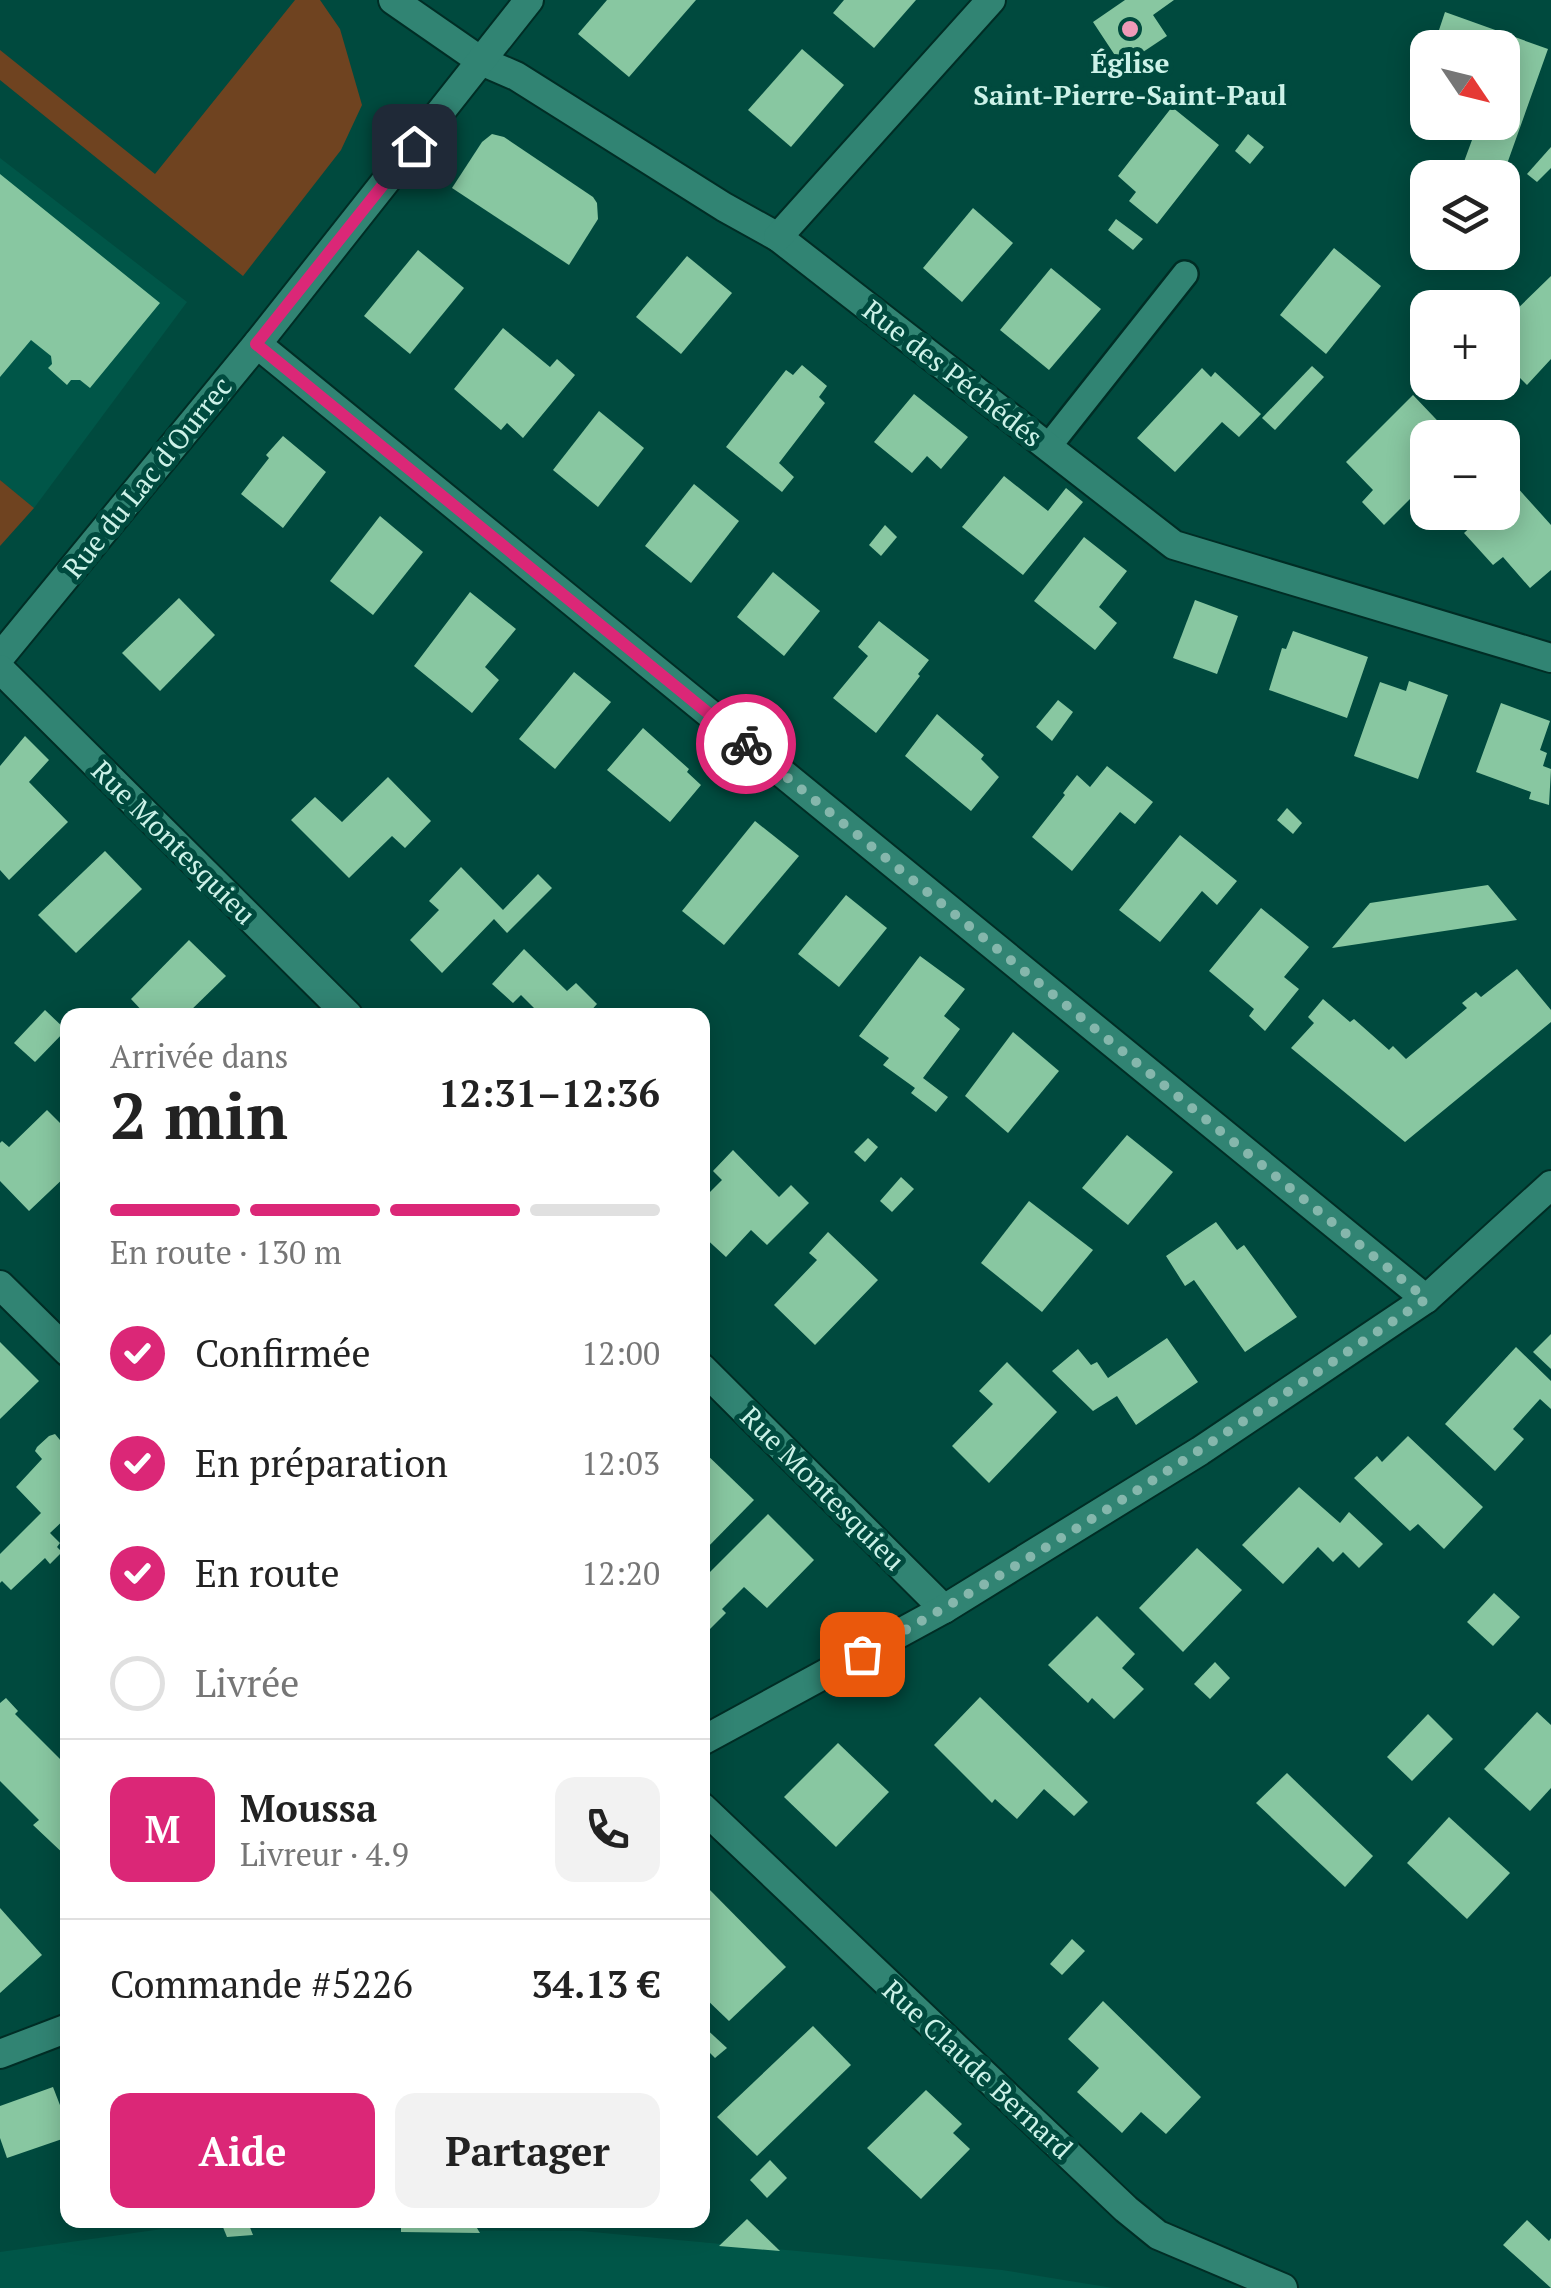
<!DOCTYPE html>
<html lang="fr">
<meta charset="utf-8">
<style>
body{margin:0;font-family:"PT Serif",serif;background:#f2f2f2;color:#222;height:100vh;display:flex;flex-direction:column;font-size:38px;white-space:nowrap}
*{box-sizing:border-box;margin:0}
p{font-size:32px;color:#767676}
.icon{flex:none;width:55px;height:55px;fill:none;stroke:currentColor;stroke-width:2;stroke-linecap:round;stroke-linejoin:round}
.map{position:relative;flex:1;overflow:hidden}
.panel{position:absolute;left:60px;top:1008px;width:650px;height:1220px;display:flex;flex-direction:column;background:#fff;border-radius:20px;box-shadow:0 5px 25px #0003}
.panel>*{flex:none}
.needle{width:65px;rotate:125deg}
.controls{position:absolute;left:1410px;top:30px;display:grid;gap:20px}
.controls a{display:grid;place-items:center;width:110px;height:110px;border-radius:20px;background:#fff;box-shadow:0 5px 25px #0003;font-size:50px}
.pin{position:absolute;display:grid;place-items:center;width:85px;height:85px;color:#fff;margin:-42px;border-radius:20px;box-shadow:0 5px 15px #0006}
.courier{position:absolute;display:grid;place-items:center;width:100px;height:100px;margin:-50px;border:8px solid #db2777;border-radius:50%;background:#fff;color:#222;box-shadow:0 2px 12px #0007}
.headline em{font-style:normal;font-weight:600}
.headline div{display:flex;flex-direction:column-reverse}
.headline{display:flex;align-items:center;justify-content:space-between;height:170px;padding:0 50px}
h1{font-size:65px;font-weight:600;line-height:75px}
.bar{display:grid;grid-template-columns:repeat(4,1fr);gap:15px 10px;align-content:center;height:120px;padding:0 50px}
.bar i{height:12px;border-radius:8px;background:#e0e0e0}
.bar .active{background:#db2777}
.bar p{grid-column:span 4}
.line{display:flex;align-items:center;gap:25px;padding:0 50px;border-top:2px solid #e0e0e0}
.line div{flex:1}
.round{display:grid;place-items:center;flex:none;width:105px;height:105px;border-radius:20px;background:#f2f2f2}
ol{padding:0 50px;list-style:none}
li{display:flex;align-items:center;gap:30px;height:110px}
li p{margin-inline-start:auto}
li .icon{padding:10px;border-radius:50%;background:#db2777;color:#fff;stroke-width:4}
li:last-child{color:#767676}
li i{width:55px;height:55px;border:5px solid #e0e0e0;border-radius:50%}
.button{display:flex;gap:20px;margin-top:auto;padding:20px 50px}
.button a{flex:1;height:115px;border-radius:20px;background:#db2777;color:#fff;font-size:40px;font-weight:600;line-height:115px;text-align:center}
.button a+a{background:#f2f2f2;color:#222}
.map>svg:first-child{display:block}
</style>
<div class="map">
<svg width="1551" height="2288" viewBox="0 0 1551 2288">
<rect width="100%" height="100%" fill="#004a3e"/>
<g fill="#005648">
<path d="M0 158 187 302 34 508 0 480Z"/>
<path d="M162 2229 582 2231 1002 2270 1113 2288H0V2252Z"/>
</g>
<g fill="#6f4320">
<path d="M295 0H320L340 29 362 105 341 150 243 276 0 80V50L155 174Z"/>
<path d="M0 480 34 508 0 546Z"/>
</g>
<g fill="#88c7a1">
<path d="M607 0H696L629 77 578 34Z"/>
<path d="M844 0H916L874 48 833 13Z"/>
<path d="M1125 0H1174L1153 15 1167 36 1122 66 1093 22Z"/>
<path d="M1445 12 1548 49 1502 178H1458L1472 140 1459 135 1464 122H1502V48H1433Z"/>
<path d="M802 49 844 85 791 147 748 110Z"/>
<path d="M1172 107 1219 145 1157 224 1129 201 1136 192 1118 176Z"/>
<path d="M492 134 504 137 593 197 597 203 598 219 569 265 452 188 482 142Z"/>
<path d="M1248 134 1264 147 1250 164 1235 151Z"/>
<path d="M1551 147V168L1537 182 1527 174Z"/>
<path d="M0 174 160 303 90 388 80 380H71L67 385 48 368 52 364 51 356 31 340 0 377Z"/>
<path d="M973 208 1013 243 962 302 923 268Z"/>
<path d="M1116 219 1143 239 1133 250 1108 230Z"/>
<path d="M1334 248 1381 286 1326 354 1280 315Z"/>
<path d="M418 250 464 288 410 354 364 316Z"/>
<path d="M687 256 732 293 681 354 636 317Z"/>
<path d="M1051 268 1101 309 1049 370 1000 330Z"/>
<path d="M1551 276V359L1527 385 1502 360V308L1510 316Z"/>
<path d="M503 328 550 367 557 359 575 375 523 438 507 423 501 430 454 389Z"/>
<path d="M802 365 827 386 819 397 825 403 779 463 794 477 782 492 726 447 786 370 793 375Z"/>
<path d="M1312 366 1324 377 1275 430 1262 418Z"/>
<path d="M1202 368 1211 377 1215 372 1261 414 1239 437 1222 422 1175 472 1137 438Z"/>
<path d="M914 394 968 437 941 469 927 456 912 473 874 442Z"/>
<path d="M1413 395 1454 438H1428V493L1422 499 1416 493 1384 525 1362 502 1373 490 1346 462Z"/>
<path d="M599 411 644 448 598 507 553 470Z"/>
<path d="M283 436 326 472 283 528 241 494 269 458 266 455Z"/>
<path d="M1004 476 1048 511 1066 488 1083 502 1023 575 962 527Z"/>
<path d="M694 484 739 521 691 583 645 546Z"/>
<path d="M1516 486 1551 525V570L1530 588 1503 557 1493 565 1464 533 1487 512H1502V498Z"/>
<path d="M380 516 423 552 373 615 330 581Z"/>
<path d="M885 525 897 537 881 556 869 545Z"/>
<path d="M1084 537 1127 571 1099 607 1117 623 1095 650 1034 601Z"/>
<path d="M773 572 820 611 784 656 737 617Z"/>
<path d="M470 592 516 629 485 667 499 680 472 713 414 666Z"/>
<path d="M179 598 215 635 160 691 122 653Z"/>
<path d="M1195 600 1238 616 1217 674 1173 658Z"/>
<path d="M879 621 929 660 918 674 920 676 876 733 833 698 868 656 858 647Z"/>
<path d="M1293 631 1368 657 1347 718 1269 690 1282 648 1286 649Z"/>
<path d="M574 672 611 702 555 769 519 739Z"/>
<path d="M1409 681 1448 695 1418 779 1354 756 1380 682 1406 691Z"/>
<path d="M1058 700 1073 712 1052 741 1036 727Z"/>
<path d="M1501 703 1550 721 1540 750 1547 753 1543 766 1551 769 1549 805 1529 799 1531 792 1476 772Z"/>
<path d="M937 714 984 755 981 759 999 777 971 811 905 756Z"/>
<path d="M643 728 689 769 687 772 701 785 670 822 607 770Z"/>
<path d="M25 736 49 760 29 782 68 822 9 880 0 870V766Z"/>
<path d="M1107 766 1153 802 1135 824 1120 812 1072 871 1032 837 1065 795 1063 793 1077 775 1090 787Z"/>
<path d="M388 777 431 821 405 848 392 836 349 878 291 820 315 797 342 822Z"/>
<path d="M1287 808 1302 823 1293 834 1277 820Z"/>
<path d="M755 821 799 856 724 945 682 911Z"/>
<path d="M1180 835 1237 881 1217 905 1202 891 1160 942 1119 910Z"/>
<path d="M105 851 142 889 76 953 38 915Z"/>
<path d="M461 867 503 910 538 874 552 888 507 933 494 919 442 973 410 940 439 910 429 901Z"/>
<path d="M1488 885 1517 920 1332 948 1370 903Z"/>
<path d="M846 895 887 928 839 987 798 954Z"/>
<path d="M1261 908 1309 947 1284 977 1299 989 1265 1031 1249 1016 1254 1009 1209 971Z"/>
<path d="M189 940 226 976 186 1015H146L131 999Z"/>
<path d="M524 949 567 991 576 983 597 1004 587 1015H541L521 995 513 1003 492 984Z"/>
<path d="M920 956 965 989 944 1016 960 1029 923 1078 948 1097 936 1112 911 1093 915 1088 883 1065 889 1058 859 1036Z"/>
<path d="M1517 969 1551 1010V1022L1405 1142 1291 1048 1314 1023 1308 1017 1323 999 1350 1022 1354 1019 1389 1050 1393 1046 1406 1059 1467 1008 1462 1003 1476 992 1481 997Z"/>
<path d="M45 1010 66 1030 35 1062 14 1043Z"/>
<path d="M1013 1032 1059 1071 1008 1133 965 1096Z"/>
<path d="M47 1110 68 1131V1174L29 1211 0 1181V1143L2 1141 9 1147Z"/>
<path d="M1127 1135 1173 1172 1128 1225 1082 1188Z"/>
<path d="M868 1138 878 1147 865 1162 854 1152Z"/>
<path d="M733 1150 779 1197 791 1185 809 1203 767 1245 751 1230 726 1257 702 1235V1200L722 1180 713 1171Z"/>
<path d="M901 1177 914 1189 892 1212 880 1201Z"/>
<path d="M1029 1201 1093 1250 1042 1312 981 1263Z"/>
<path d="M1216 1222 1237 1250 1244 1245 1297 1317 1245 1352 1194 1280 1185 1286 1166 1256Z"/>
<path d="M828 1232 878 1280 815 1345 774 1305 817 1260 809 1253Z"/>
<path d="M1551 1334V1369L1533 1352Z"/>
<path d="M1167 1338 1198 1382 1136 1425 1117 1396 1093 1411 1052 1371 1078 1349 1091 1365 1097 1362 1108 1378Z"/>
<path d="M0 1342 39 1381 0 1419Z"/>
<path d="M1516 1347 1551 1381V1409L1540 1399 1513 1429 1524 1439 1495 1471 1445 1424Z"/>
<path d="M1007 1362 1057 1412 989 1483 952 1446 993 1404 979 1391Z"/>
<path d="M68 1433V1516L50 1533 60 1543 57 1547 62 1552 50 1564 45 1558 11 1590 2 1581 0 1583V1554L41 1513 16 1487 42 1459 35 1451 37 1447 49 1436 55 1434 60 1440Z"/>
<path d="M1408 1436 1483 1507 1444 1549 1418 1524 1410 1531 1354 1478 1377 1456 1382 1462Z"/>
<path d="M702 1450 754 1500 702 1553Z"/>
<path d="M1299 1487 1340 1523 1349 1512 1383 1544 1359 1568 1343 1552 1333 1562 1318 1547 1283 1584 1242 1545Z"/>
<path d="M768 1514 814 1560 767 1608 744 1587 722 1609 726 1613 706 1633 702 1630V1580Z"/>
<path d="M1197 1548 1242 1590 1183 1652 1139 1608Z"/>
<path d="M1494 1593 1520 1617 1493 1646 1467 1622Z"/>
<path d="M1097 1616 1135 1654 1122 1668 1144 1689 1114 1719 1092 1698 1088 1703 1048 1665Z"/>
<path d="M1215 1662 1230 1678 1210 1699 1194 1684Z"/>
<path d="M980 1697 1088 1802 1074 1816 1044 1789 1017 1819 995 1799 992 1803 934 1745Z"/>
<path d="M6 1698 18 1711 15 1714 68 1767V1858L33 1825 39 1820 0 1781V1703Z"/>
<path d="M1537 1712 1551 1725V1788L1530 1811 1484 1769Z"/>
<path d="M1428 1714 1453 1739 1412 1781 1387 1757Z"/>
<path d="M838 1743 889 1792 836 1847 784 1797Z"/>
<path d="M1287 1773 1373 1856 1345 1887 1256 1803Z"/>
<path d="M1449 1817 1510 1873 1467 1919 1407 1863Z"/>
<path d="M702 1882 786 1967 729 2021 702 1995Z"/>
<path d="M0 1908 42 1955 0 1993Z"/>
<path d="M1072 1939 1085 1951 1062 1975 1050 1964Z"/>
<path d="M1103 2001 1201 2097 1166 2134 1141 2112 1122 2133 1077 2092 1099 2068 1068 2039Z"/>
<path d="M702 2025 727 2048 715 2058 702 2045Z"/>
<path d="M813 2026 851 2065 757 2156 717 2117Z"/>
<path d="M53 2087 68 2126V2137L7 2158 0 2138V2106Z"/>
<path d="M926 2090 962 2124 953 2133 970 2149 921 2199 867 2148Z"/>
<path d="M770 2160 787 2178 767 2198 750 2180Z"/>
<path d="M747 2219 780 2251 719 2246Z"/>
<path d="M220 2220H247L253 2235 227 2237Z"/>
<path d="M401 2220H472L480 2233 401 2232Z"/>
<path d="M1527 2220 1549 2241 1551 2238V2288L1503 2245Z"/>
</g>
<g fill="none" stroke-linecap="round" stroke-linejoin="round">
<defs>
<path id="service" d="M1048 447 1185 274"/>
<g id="minor">
<path d="M393 0 481 61 516 76 724 207 778 237 1174 545 1551 658"/>
<path d="M778 237 991 0"/>
<path d="M257 344 1426 1299"/>
<path d="M0 657 257 344 529 0"/>
<path d="M0 669 348 1015"/>
<path d="M0 1285 68 1352"/>
<path d="M702 1368 944 1609"/>
<path d="M702 1741 944 1609 1200 1451 1426 1299 1551 1185"/>
<path d="M702 1807 1126 2209 1158 2235 1283 2288"/>
<path d="M0 2054 68 2028"/>
</g>
</defs>
<use href="#service" stroke="#002d25" stroke-width="30"/>
<use href="#minor" stroke="#002d25" stroke-width="32"/>
<use href="#service" stroke="#318473" stroke-width="25"/>
<use href="#minor" stroke="#318473" stroke-width="28"/>
</g>
<g fill="none" stroke-linecap="round" stroke-linejoin="round">
<path stroke="#85b7ac" stroke-width="10" stroke-dasharray="0 18" d="M746 744 1426 1299C1242 1423 1057 1548 862 1654"/>
<path stroke="#db2777" stroke-width="12" d="M414 146 256 344 746 744"/>
</g>
<circle fill="#ef9ab8" stroke="#004a3e" stroke-width="4" cx="1130" cy="29" r="10"/>
<g text-anchor="middle" dominant-baseline="central" stroke-width="10" stroke-linejoin="round" paint-order="stroke">
<g font-size="28" font-weight="bold" fill="#ccf2e8" stroke="#004a3e">
<text x="1130" y="62">Église<tspan x="1130" dy="32">Saint-Pierre-Saint-Paul</tspan></text>
</g>
<g font-size="28" fill="#ccf2e8" stroke="#004a3e">
<text transform="translate(953 373) rotate(38)">Rue des Péchédés</text>
<text transform="translate(147 477) rotate(-51)">Rue du Lac d'Ourrec</text>
<text transform="translate(174 842) rotate(45)">Rue Montesquieu</text>
<text transform="translate(823 1488) rotate(45)">Rue Montesquieu</text>
<text transform="translate(978 2069) rotate(43)">Rue Claude Bernard</text>
</g>
</g>
</svg>
<div class="controls">
<a><svg class="needle" viewBox="-14 -14 28 28"><path d="M0-13l5 13h-10z" fill="#e53935"/><path d="M0 13l5-13h-10z" fill="#767676"/></svg></a>
<a><svg class="icon" aria-label="layers" viewBox="0 0 24 24"><path d="M12 4l9 5-9 5-9-5zM3 14l9 5 9-5"/></svg></a>
<a>+</a>
<a>−</a>
</div>
<div class="pin" style="left:862px;top:1654px;background:#ea580c"><svg class="icon" aria-label="bag" viewBox="0 0 24 24"><path d="M5 8h14l-1 12H6zM9 8a3 3 0 0 1 6 0"/></svg></div>
<div class="pin" style="left:414px;top:146px;background:#1f2937"><svg class="icon" aria-label="home" viewBox="0 0 24 24"><path d="M3 11l9-7 9 7M6 9v11h12V9"/></svg></div>
<div class="courier" style="left:746px;top:744px"><svg class="icon" aria-label="bike" viewBox="0 0 24 24"><circle cx="6" cy="16" r="4"/><circle cx="18" cy="16" r="4"/><path d="M6 16l4-8h5l3 8M10 8l3 8H6M13 5h3"/></svg></div>
<section class="panel">
<div class="headline"><div><h1>2 min</h1><p>Arrivée dans</p></div><em>12:31–12:36</em></div>
<div class="bar"><i class="active"></i><i class="active"></i><i class="active"></i><i></i><p>En route · 130 m</p></div>
<ol>
<li><svg class="icon" aria-label="check" viewBox="0 0 24 24"><path d="M5 12l5 5 9-10"/></svg>Confirmée<p>12:00</p></li>
<li><svg class="icon" aria-label="check" viewBox="0 0 24 24"><path d="M5 12l5 5 9-10"/></svg>En préparation<p>12:03</p></li>
<li><svg class="icon" aria-label="check" viewBox="0 0 24 24"><path d="M5 12l5 5 9-10"/></svg>En route<p>12:20</p></li>
<li><i></i>Livrée</li>
</ol>
<div class="line" style="height:180px"><b class="round" style="background:#db2777;color:#fff">M</b><div><b>Moussa</b><p>Livreur · 4.9</p></div><a class="round"><svg class="icon" aria-label="phone" viewBox="0 0 24 24"><path d="M5 4h4l2 5-3 2q2 4 5 5l2-3 5 2v4C11 20 4 13 5 4z"/></svg></a></div>
<div class="line" style="height:130px"><div>Commande #5226</div><b>34.13 €</b></div>
<div class="button"><a>Aide</a><a>Partager</a></div>
</section>
</div>
